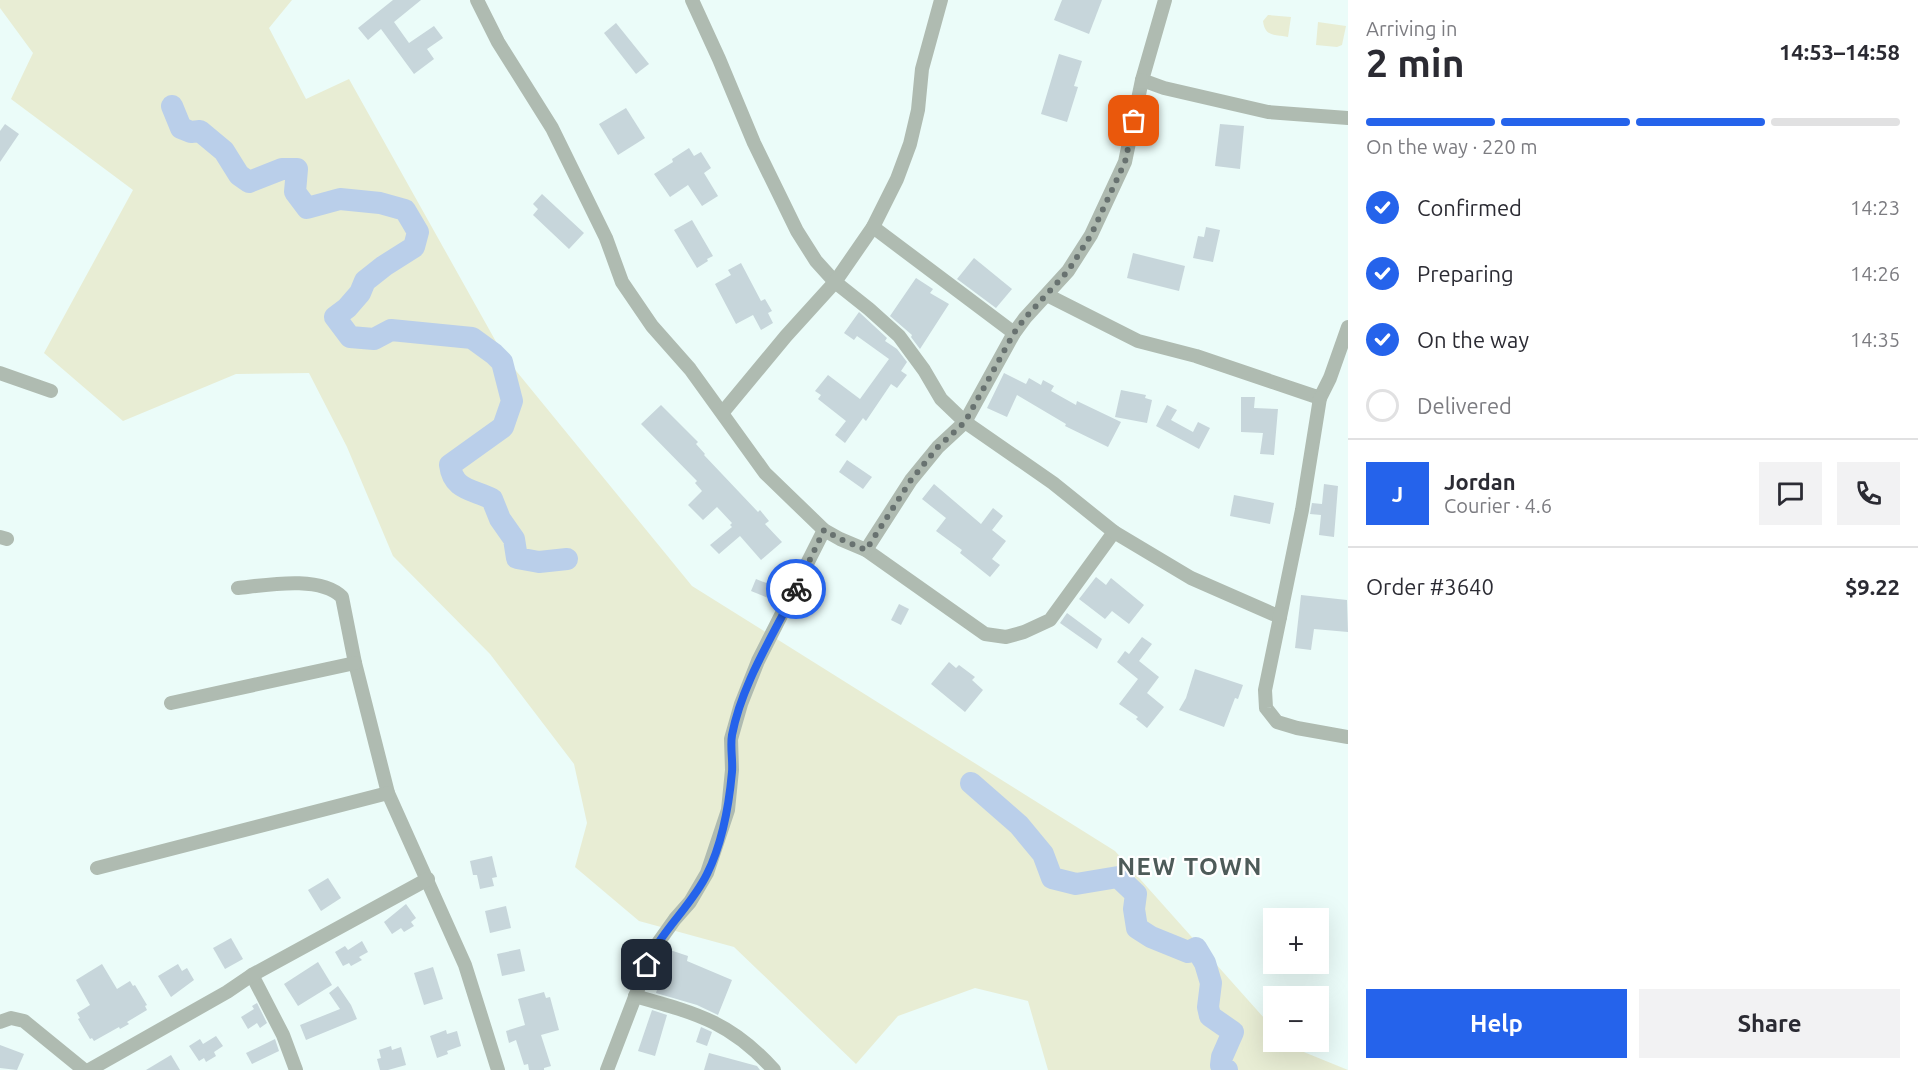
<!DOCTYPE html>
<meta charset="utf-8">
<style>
body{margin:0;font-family:Ubuntu,sans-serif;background:#f2f2f3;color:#2b2b33;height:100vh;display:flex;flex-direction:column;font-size:22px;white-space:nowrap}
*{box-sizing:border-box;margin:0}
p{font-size:20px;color:#7c7c81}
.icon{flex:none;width:33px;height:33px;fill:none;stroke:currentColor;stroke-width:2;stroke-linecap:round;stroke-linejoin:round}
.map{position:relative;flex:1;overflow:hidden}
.side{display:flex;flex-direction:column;background:#fff;width:570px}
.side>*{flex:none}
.tools{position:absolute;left:1263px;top:908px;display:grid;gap:12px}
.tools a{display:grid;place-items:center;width:66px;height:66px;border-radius:0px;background:#fff;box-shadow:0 6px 24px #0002;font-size:30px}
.pin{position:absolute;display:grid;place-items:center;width:51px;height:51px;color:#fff;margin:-26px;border-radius:12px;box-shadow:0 3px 9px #0006}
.courier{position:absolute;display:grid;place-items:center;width:60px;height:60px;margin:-30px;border:4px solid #2563eb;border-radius:50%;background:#fff;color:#222;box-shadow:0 2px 8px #0007}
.summary em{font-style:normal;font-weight:600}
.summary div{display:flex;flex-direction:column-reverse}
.summary{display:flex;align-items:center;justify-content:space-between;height:102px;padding:0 18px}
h1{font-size:39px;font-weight:600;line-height:45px}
.bar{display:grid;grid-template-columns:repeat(4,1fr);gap:9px 6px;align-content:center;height:72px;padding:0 18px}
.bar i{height:8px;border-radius:4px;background:#e1e1e2}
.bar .selected{background:#2563eb}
.bar p{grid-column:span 4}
.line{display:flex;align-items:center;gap:15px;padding:0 18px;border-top:2px solid #e1e1e2}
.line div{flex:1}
.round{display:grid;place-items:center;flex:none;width:63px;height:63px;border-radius:0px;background:#f2f2f3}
ol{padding:0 18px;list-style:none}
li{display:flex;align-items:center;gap:18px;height:66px}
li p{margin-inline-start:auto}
li .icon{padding:6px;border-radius:50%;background:#2563eb;color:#fff;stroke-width:4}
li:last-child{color:#7c7c81}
li i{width:33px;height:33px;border:3px solid #e1e1e2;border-radius:50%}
.action{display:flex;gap:12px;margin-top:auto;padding:12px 18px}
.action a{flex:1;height:69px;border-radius:0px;background:#2563eb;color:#fff;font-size:24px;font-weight:600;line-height:69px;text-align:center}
.action a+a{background:#f2f2f3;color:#2b2b33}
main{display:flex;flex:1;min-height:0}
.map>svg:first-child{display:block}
</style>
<main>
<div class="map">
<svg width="1348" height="1070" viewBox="0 0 1348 1070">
<rect width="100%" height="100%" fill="#ebfcf9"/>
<g fill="#e8edd4">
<path d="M0 0H292L269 28 306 99 349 79 504 356 692 586 1115 851 1273 1028 1274 1041H1285L1289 1046 1348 1070H1048L1028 1001 975 988 898 1016 856 1064 734 947 639 921 575 867 587 823 574 764 490 654 393 556 347 447 309 373 236 374 123 421 44 353 133 190 11 99 33 53 0 8Z"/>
<path d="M1268 15 1291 17 1288 37C1274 34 1265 37 1263 21Z"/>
<path d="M1318 22 1346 26 1342 45 1337 47 1316 45Z"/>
</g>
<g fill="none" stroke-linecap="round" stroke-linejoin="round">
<g stroke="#bacfea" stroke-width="22">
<path d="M172 106 181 128 191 132 200 131 224 151 239 175 249 182 282 169H297L295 192 307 208 340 199 380 203 405 210 418 232 414 247 384 266 365 281 360 293 347 308 335 317 350 337 374 339 391 330 472 338 494 354 502 362 512 401 503 427 450 465C453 490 472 489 492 499L500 519 514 539 517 558 539 562 567 559"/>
<path d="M971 783 1019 825 1043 854 1052 878 1076 884 1118 877 1136 894 1134 909 1137 928 1151 937 1188 952 1196 948 1205 963 1211 983 1208 1007 1210 1016 1233 1032 1222 1057 1221 1065 1227 1070"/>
</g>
</g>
<g fill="#c7d6db">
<path d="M393 0H421L394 22 409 43 434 26 443 38 427 49 434 59 414 74 381 29 368 40 358 28Z"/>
<path d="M1062 0H1102L1089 34 1054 20Z"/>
<path d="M616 23 649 64 636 74 604 33Z"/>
<path d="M1059 54 1082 61 1074 86 1078 87 1067 122 1041 114Z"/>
<path d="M626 108 645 138 618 155 599 124Z"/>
<path d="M5 124 19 134 0 162V131Z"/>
<path d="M1220 124 1244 126 1240 169 1215 166Z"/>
<path d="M689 148 694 156 701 152 711 168 704 173 718 196 702 206 688 185 670 197 654 174 673 162 672 159Z"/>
<path d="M542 194 584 233 569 249 533 215 538 209 533 204Z"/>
<path d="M692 220 713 256 707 259 708 261 697 268 674 230Z"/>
<path d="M1206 227 1220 230 1213 262 1193 258 1198 236 1204 237Z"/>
<path d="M1133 253 1185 266 1179 291 1127 278Z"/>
<path d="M974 258 1012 289 996 308 957 279Z"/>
<path d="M741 263 761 301 765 299 772 311 768 313 773 323 761 330 753 315 736 324 715 284 731 275 728 270Z"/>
<path d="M916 278 933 289 930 293 949 304 920 349 911 337 912 335 890 316Z"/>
<path d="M859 312 887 338 885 341 897 349 907 362 901 371 907 375 897 388 891 384 866 421 863 418 845 443 835 435 846 421 818 399 821 395 815 391 828 375 860 399 889 359 857 336 854 340 844 333Z"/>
<path d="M1004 373 1026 384 1029 378 1041 385 1043 380 1054 386 1051 391 1076 405 1077 401 1121 422 1108 447 1065 426 1066 424 1017 395 1007 417 987 408Z"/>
<path d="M1121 390 1146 395 1145 398 1152 400 1147 423 1115 417Z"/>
<path d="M1241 397H1255L1254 408 1278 409 1274 455 1260 454 1263 433 1241 432Z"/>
<path d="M661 405 698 442 696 444 705 454 704 455 758 512 760 510 769 521 765 524 782 542 761 560 740 536 719 554 710 545 732 527 730 525 732 523 717 507 703 520 688 505 702 491 695 483 697 481 641 424Z"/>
<path d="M1167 405 1177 410 1171 420 1193 432 1198 422 1210 428 1199 449 1156 426Z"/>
<path d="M847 460 872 477 863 489 839 472Z"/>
<path d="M934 484 981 524 993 508 1003 516 992 530 1006 541 992 559 1000 565 990 577 960 553 962 550 936 531 946 518 922 499Z"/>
<path d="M1324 484 1338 486 1334 537 1319 535 1321 515 1310 514 1312 503 1322 504Z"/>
<path d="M1234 495 1274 503 1270 524 1230 516Z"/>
<path d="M1096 577 1106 585 1111 578 1144 605 1129 624 1112 611 1105 619 1079 599Z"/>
<path d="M756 579 784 590 778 602 751 591Z"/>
<path d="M1301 595 1347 600 1348 632 1314 629 1311 650 1295 648Z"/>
<path d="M899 604 909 609 901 625 891 620Z"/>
<path d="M1067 613 1102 639 1097 649 1060 623Z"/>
<path d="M1142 637 1152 644 1139 661 1159 677 1147 693 1164 707 1147 728 1136 719 1138 717 1119 704 1138 679 1117 662 1125 651 1129 654Z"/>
<path d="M949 662 956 668 959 665 975 677 972 680 983 690 965 712 931 684Z"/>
<path d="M1195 669 1243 685 1238 699 1235 698 1224 727 1179 710 1186 698Z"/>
<path d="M492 856 497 877 492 878 494 886 480 889 477 875H473L470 861Z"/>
<path d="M328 878 341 898 321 911 308 890Z"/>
<path d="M406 904 416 918 411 922 414 926 404 932 401 928 392 934 384 922Z"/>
<path d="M506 906 511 928 490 933 485 911Z"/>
<path d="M231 938 243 959 225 969 213 948Z"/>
<path d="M362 941 368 952 359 957 362 960 351 966 349 963 343 966 335 952 345 946 348 950Z"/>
<path d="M520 949 525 971 502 976 497 954Z"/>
<path d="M670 950 688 956 687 961 732 980 718 1015 697 1005 656 993Z"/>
<path d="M318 962 332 985 298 1006 284 984Z"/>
<path d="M102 964 117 989 130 981 133 986 135 985 147 1005 145 1006 147 1010 127 1022 129 1024 120 1029 119 1027 94 1041 92 1038 90 1039 78 1019 80 1018 77 1013 90 1005 76 980Z"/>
<path d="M178 964 182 971 187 968 194 980 171 997 158 976Z"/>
<path d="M433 967 443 999 424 1005 414 973Z"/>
<path d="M338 986 351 1005 357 1019 306 1040 300 1025 340 1009 329 993Z"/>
<path d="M544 992 546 998 550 997 559 1030 541 1035 551 1066 544 1068V1070H529L528 1064 524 1065 516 1040 509 1043 506 1031 525 1025 518 999Z"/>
<path d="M257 1003 267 1023 260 1028 257 1023 248 1029 241 1017 254 1009 252 1006Z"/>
<path d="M652 1010 667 1015 655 1056 638 1051Z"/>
<path d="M701 1027 712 1032 707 1046 696 1042Z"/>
<path d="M446 1030 447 1034 457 1031 461 1046 447 1051 448 1054 437 1058 430 1036Z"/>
<path d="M216 1036 223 1046 214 1052 216 1056 206 1062 204 1058 199 1061 189 1046 200 1039 203 1044Z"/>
<path d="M275 1039 279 1051 252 1064 246 1053Z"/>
<path d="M0 1045 24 1054 17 1070 0 1068Z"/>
<path d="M391 1046 392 1050 401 1047 406 1065 388 1070H380L377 1059 381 1058 379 1050Z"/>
<path d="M709 1053 757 1066 760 1070H704Z"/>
<path d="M171 1055 180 1070H146Z"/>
</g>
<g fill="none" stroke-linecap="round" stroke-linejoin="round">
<g stroke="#afbbb1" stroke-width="14">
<path d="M477 0 498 42 552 128 606 238 622 282 652 326 690 369 765 473 824 530 840 539 866 550 985 634 1006 637 1024 632 1050 620 1114 532"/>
<path d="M692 0 719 59 754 143 797 231 816 261 835 282 869 309 899 336 924 370 941 399 965 422 1053 483 1114 532 1191 578 1280 617"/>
<path d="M1165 0 1142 80 1164 88 1268 112 1348 118"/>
<path d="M873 227 1014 333"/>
<path d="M1047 295 1138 341 1196 356 1320 398 1330 378 1348 327"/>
<path d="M0 373 51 391"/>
<path d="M1320 398 1302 510 1265 690 1266 708 1277 722 1297 728 1348 737"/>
<path d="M723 412 786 336 835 282 873 227 897 179 910 144 918 110 922 69 941 0"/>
<path d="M0 537 7 539"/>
<path d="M866 550 911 480 938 447 965 422 1014 333 1025 318 1068 271 1091 235 1125 162 1142 80"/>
<path d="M238 588C266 585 320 575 342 597L355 663 388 793 465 965 498 1070"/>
<path d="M171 703 355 663"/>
<path d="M97 868 388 793"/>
<path d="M252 975 283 1035 296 1070"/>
<path d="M635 996C695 1013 730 1021 774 1070"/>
<path d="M0 1022 11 1018 24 1021 84 1070"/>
<path d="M89 1070 227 992 252 975 428 879"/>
<path d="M607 1070 653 950 675 919 690 902 707 873 728 810 732 770 731 739 741 704 758 661 824 530"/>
</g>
</g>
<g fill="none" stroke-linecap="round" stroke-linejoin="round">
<path stroke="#687270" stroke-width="6" stroke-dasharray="0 10.8" d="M796 589 824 530 840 539 866 550 911 480 938 447 965 422 1014 333 1025 318 1068 271 1091 235 1125 162 1134 121"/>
<path stroke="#2563eb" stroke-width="8" d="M647 965C660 931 691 907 707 874 722 844 729 805 732 772 733 760 730 747 732 735 742 683 773 636 796 589"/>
</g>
<g text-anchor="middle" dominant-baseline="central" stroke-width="4.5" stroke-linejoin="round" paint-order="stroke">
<g font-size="24" font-weight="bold" letter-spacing="1.5" fill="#4d5b59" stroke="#fff">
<text x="1190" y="866">NEW TOWN</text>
</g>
</g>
</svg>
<div class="tools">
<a>+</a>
<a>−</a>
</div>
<div class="pin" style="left:1134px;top:121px;background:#ea580c"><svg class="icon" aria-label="bag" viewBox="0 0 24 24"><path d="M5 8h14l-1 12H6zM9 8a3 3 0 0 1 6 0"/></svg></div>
<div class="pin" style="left:647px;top:965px;background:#1f2937"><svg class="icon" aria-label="home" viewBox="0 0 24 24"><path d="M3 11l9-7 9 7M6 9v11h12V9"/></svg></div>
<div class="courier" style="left:796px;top:589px"><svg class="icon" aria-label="bike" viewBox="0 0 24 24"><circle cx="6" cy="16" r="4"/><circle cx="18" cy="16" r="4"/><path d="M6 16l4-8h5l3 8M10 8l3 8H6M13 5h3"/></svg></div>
</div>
<section class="side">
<div class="summary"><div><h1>2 min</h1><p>Arriving in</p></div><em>14:53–14:58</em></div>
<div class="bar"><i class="selected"></i><i class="selected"></i><i class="selected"></i><i></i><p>On the way · 220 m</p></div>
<ol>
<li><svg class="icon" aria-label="check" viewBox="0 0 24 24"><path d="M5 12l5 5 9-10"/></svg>Confirmed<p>14:23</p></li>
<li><svg class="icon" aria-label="check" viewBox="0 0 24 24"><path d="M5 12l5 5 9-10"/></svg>Preparing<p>14:26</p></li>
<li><svg class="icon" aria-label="check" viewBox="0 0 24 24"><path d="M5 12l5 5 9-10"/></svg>On the way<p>14:35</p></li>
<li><i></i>Delivered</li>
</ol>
<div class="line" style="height:108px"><b class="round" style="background:#2563eb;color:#fff">J</b><div><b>Jordan</b><p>Courier · 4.6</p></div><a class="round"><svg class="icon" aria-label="chat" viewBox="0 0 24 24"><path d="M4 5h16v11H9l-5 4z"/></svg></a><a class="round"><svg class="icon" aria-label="phone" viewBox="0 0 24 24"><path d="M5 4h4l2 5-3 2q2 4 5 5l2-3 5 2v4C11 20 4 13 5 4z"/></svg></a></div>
<div class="line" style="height:78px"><div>Order #3640</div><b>$9.22</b></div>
<div class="action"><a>Help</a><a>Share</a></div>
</section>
</main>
